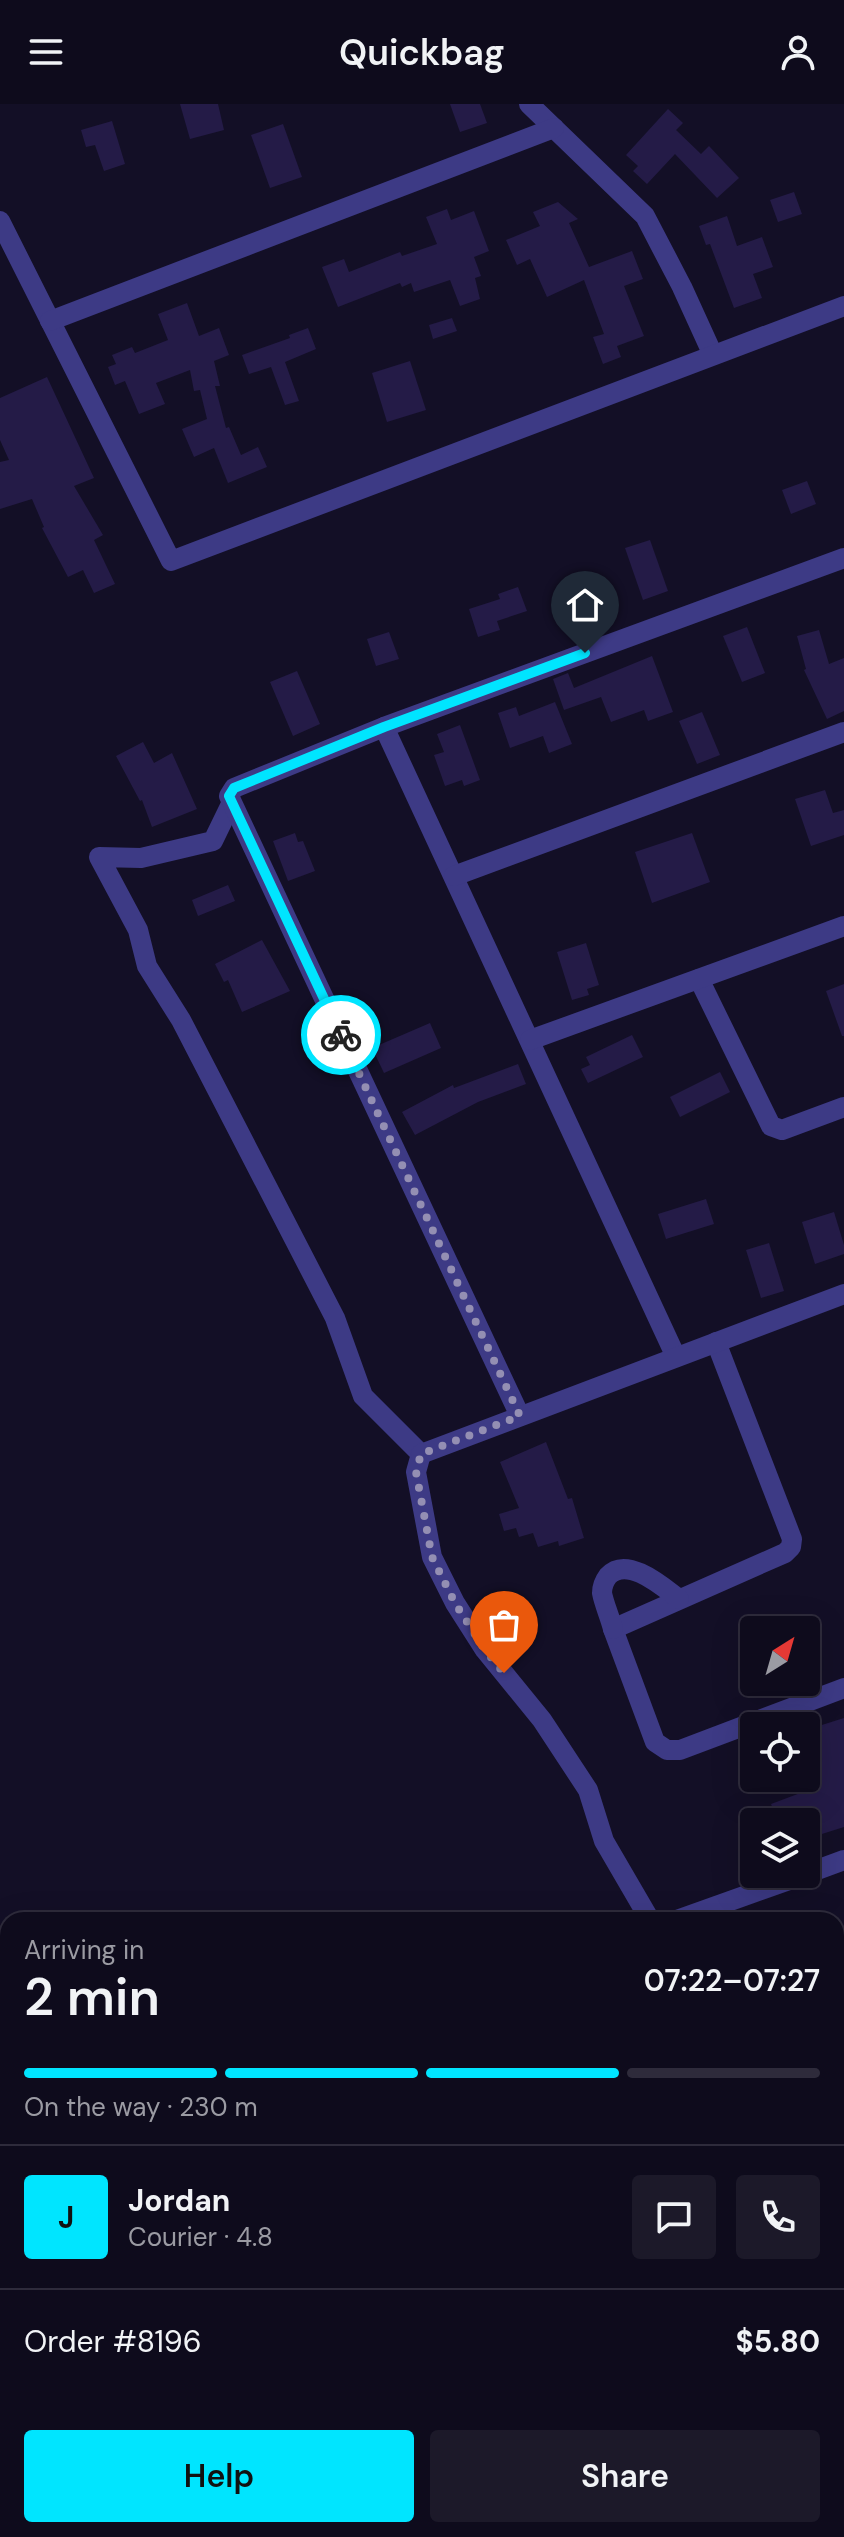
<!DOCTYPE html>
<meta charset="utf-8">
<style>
body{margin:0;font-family:"DM Sans",sans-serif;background:#1c1929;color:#f1f3f6;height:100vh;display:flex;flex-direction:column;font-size:30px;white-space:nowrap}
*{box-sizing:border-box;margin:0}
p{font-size:26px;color:#9b9ba3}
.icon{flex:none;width:44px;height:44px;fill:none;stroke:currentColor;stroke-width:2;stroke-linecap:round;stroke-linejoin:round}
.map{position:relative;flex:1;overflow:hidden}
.side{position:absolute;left:0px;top:1808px;width:844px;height:626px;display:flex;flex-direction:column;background:#0e0b1c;border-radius:24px 24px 0 0;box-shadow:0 8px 32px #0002,0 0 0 2px #2e2b3b}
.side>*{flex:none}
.needle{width:52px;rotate:37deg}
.controls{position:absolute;left:740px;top:1512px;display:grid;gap:16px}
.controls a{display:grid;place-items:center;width:80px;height:80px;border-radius:8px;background:#0e0b1c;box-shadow:0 8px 32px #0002,0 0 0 2px #2e2b3b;font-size:40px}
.pin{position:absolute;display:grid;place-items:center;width:68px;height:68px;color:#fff;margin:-82px -34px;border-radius:50% 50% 50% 0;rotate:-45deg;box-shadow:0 0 8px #0007}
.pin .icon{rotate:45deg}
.courier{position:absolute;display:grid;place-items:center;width:80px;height:80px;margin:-40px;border:6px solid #00e5ff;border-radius:50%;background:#fff;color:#222;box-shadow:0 2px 10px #0007}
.head em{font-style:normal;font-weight:600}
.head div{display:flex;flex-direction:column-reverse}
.head{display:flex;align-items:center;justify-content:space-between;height:136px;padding:0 24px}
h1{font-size:52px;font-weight:600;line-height:60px}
.bar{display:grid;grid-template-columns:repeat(4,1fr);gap:12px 8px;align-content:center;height:96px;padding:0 24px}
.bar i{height:10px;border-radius:6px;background:#2e2b3b}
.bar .on{background:#00e5ff}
.bar p{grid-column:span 4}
.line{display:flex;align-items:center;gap:20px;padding:0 24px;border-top:2px solid #2e2b3b}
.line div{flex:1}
.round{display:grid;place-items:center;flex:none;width:84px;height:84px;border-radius:8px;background:#1c1929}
.cta{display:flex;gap:16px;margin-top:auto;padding:16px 24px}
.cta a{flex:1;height:92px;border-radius:8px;background:#00e5ff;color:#111;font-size:32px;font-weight:600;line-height:92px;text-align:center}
.cta a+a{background:#1c1929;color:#f1f3f6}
header{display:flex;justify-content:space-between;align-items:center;height:104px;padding:0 24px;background:#0e0b1c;font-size:36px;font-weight:600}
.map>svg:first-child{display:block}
</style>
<header><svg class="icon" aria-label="menu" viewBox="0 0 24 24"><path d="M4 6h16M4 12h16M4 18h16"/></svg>Quickbag<svg class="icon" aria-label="person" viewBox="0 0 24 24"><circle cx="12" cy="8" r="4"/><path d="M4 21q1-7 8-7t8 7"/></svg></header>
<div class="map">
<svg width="844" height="2433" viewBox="0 0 844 2433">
<rect width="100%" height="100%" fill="#130f26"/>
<g fill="#241b47">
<path d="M180 0H218L224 26 190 35Z"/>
<path d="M450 0H480L487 19 460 28Z"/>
<path d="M668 5 683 19 676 26 701 50 709 42 739 74 717 94 675 50 647 80 633 67 638 62 626 51Z"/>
<path d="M112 17 125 60 104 67 95 41 86 43 81 26Z"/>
<path d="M283 20 302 73 270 84 251 31Z"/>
<path d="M794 88 802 110 778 118 770 96Z"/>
<path d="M558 98 578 115 569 119 589 163 632 147 643 175 624 182 644 232 617 242 621 253 603 260 593 233 604 230 584 176 547 193 530 155 517 161 506 136 540 122 533 108Z"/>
<path d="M447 105 451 116 474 107 489 147 474 153 481 172 475 174 480 195 460 202 450 176 414 188 411 179 402 183 400 179 338 203 322 163 344 155 349 168 400 148 402 152 437 140 426 113Z"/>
<path d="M727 112 737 142 762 133 773 163 753 170 762 194 734 204 710 140 706 141 699 122Z"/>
<path d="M187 199 199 232 219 224 229 251 214 257 220 282H215L226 324 229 323 241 351 258 343 267 363 228 379 214 344 194 353 182 325 207 315 200 286 194 287 190 266 156 279 165 300 139 310 125 277 115 281 108 263 116 260 112 251 132 243 135 249 168 236 158 210Z"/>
<path d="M452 214 457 227 433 235 429 221Z"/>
<path d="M308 224 316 245 285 258 299 297 285 301 271 263 249 270 242 251 290 234 289 231Z"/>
<path d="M410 257 426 306 387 318 372 269Z"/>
<path d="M47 273 94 374 74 382 103 431 94 436 115 480 94 489 83 466 68 473 42 424 44 423 32 395 0 405V358L9 356 0 336V294Z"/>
<path d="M807 377 816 400 791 410 782 386Z"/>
<path d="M650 436 668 487 643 496 625 444Z"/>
<path d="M518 483 527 507 497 517 500 526 478 533 469 505 500 495 498 490Z"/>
<path d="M747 523 765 569 742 578 723 532Z"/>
<path d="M819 526 829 560 844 554V607L827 615 804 566 806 565 797 532Z"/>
<path d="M389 528 399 555 376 562 367 535Z"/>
<path d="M652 552 673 608 648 617 644 606 611 618 601 593 564 606 553 575 568 569 574 584Z"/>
<path d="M297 567 320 620 293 632 270 578Z"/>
<path d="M555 598 572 640 549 649 543 632 510 644 498 609 516 603 519 612Z"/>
<path d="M702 608 720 651 697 660 679 617Z"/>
<path d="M460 621 480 676 464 682 462 676 445 682 434 651 444 648 437 630Z"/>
<path d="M143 638 154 659 172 649 197 705 152 723 142 696 140 697 116 652Z"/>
<path d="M825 686 833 709 844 706V731L811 742 795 695Z"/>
<path d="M295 729 298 738 303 737 315 767 288 777 273 737Z"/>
<path d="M692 729 710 778 652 799 635 748Z"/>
<path d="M228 781 235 797 198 812 192 796Z"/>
<path d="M262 836 290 887 242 908 228 876 224 878 215 860Z"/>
<path d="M586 839 599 881 587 885 589 891 572 896 557 848Z"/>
<path d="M844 880V932H842L826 887Z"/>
<path d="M430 919 441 944 384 969 372 944Z"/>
<path d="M632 931 643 953 588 979 581 965 590 961 586 953Z"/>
<path d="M518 960 526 980 478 998 415 1031 402 1008 453 981 454 984Z"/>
<path d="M720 968 730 988 680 1013 670 993Z"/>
<path d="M706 1095 714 1120 666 1135 658 1110Z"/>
<path d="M834 1108 844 1141V1150L815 1160 802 1118Z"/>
<path d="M769 1139 784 1187 761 1194 746 1146Z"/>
<path d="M546 1338 568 1395 572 1394 584 1434 559 1442 558 1437 538 1443 533 1429 519 1433 516 1424 504 1427 499 1410 519 1404 500 1358Z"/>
<path d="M844 1614V1723L806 1735V1718H778L771 1700 803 1688 801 1682 806 1680V1626Z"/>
</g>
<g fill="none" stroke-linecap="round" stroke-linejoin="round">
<g stroke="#3d3a85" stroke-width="20">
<path d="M529 0 645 112 682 183 713 251"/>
<path d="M0 117 171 457 844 202"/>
<path d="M50 217 554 24"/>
<path d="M384 623 676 1253"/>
<path d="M231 700 213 737 141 754 99 753 138 826 147 862 181 916 335 1214 363 1292 421 1350 416 1368 432 1453 455 1499 485 1546 542 1616 588 1686 604 1737 650 1816"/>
<path d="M454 772 844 628"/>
<path d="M699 875 771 1022 782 1026 844 1003"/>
<path d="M530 936 844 822"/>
<path d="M716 1238 792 1435 791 1443 785 1449 613 1525 655 1638 667 1646H680L844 1584"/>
<path d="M520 1312 229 692 234 684 384 623 844 454"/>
<path d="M421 1350 844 1190"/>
<path d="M613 1525C610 1513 604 1500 602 1489 602 1483 605 1476 608 1472 627 1451 663 1483 679 1495"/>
<path d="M806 1770 844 1756"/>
<path d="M677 1816 806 1770"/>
</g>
</g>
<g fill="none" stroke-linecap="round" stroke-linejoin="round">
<path stroke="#948fb3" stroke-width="8" stroke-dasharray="0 14.4" d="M341 931 520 1312 421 1350 416 1368 432 1453 455 1499 485 1546 504 1569"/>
<path stroke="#00e5ff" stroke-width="10" d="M341 931 229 692 234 684 384 623 585 549"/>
</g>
</svg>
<div class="controls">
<a><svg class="needle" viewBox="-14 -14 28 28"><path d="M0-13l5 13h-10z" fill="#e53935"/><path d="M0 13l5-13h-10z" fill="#9b9ba3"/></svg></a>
<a><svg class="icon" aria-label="locate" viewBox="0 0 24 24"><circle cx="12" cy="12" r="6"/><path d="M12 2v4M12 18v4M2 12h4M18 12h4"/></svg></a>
<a><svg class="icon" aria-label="layers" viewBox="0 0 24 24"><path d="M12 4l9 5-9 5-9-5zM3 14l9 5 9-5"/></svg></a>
</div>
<div class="pin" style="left:504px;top:1569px;background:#ea580c"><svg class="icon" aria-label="bag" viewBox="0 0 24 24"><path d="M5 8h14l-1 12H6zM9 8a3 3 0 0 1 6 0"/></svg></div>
<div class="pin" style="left:585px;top:549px;background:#1f2937"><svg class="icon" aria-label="home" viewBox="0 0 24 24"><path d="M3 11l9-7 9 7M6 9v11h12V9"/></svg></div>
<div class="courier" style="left:341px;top:931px"><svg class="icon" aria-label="bike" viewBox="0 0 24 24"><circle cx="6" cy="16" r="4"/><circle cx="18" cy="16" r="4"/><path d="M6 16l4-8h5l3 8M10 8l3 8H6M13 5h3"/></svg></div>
<section class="side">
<div class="head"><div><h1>2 min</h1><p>Arriving in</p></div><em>07:22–07:27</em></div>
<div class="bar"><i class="on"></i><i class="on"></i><i class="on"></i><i></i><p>On the way · 230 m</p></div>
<div class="line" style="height:144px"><b class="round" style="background:#00e5ff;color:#111">J</b><div><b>Jordan</b><p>Courier · 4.8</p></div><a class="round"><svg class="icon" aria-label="chat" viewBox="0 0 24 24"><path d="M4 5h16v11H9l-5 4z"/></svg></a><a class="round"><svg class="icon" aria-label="phone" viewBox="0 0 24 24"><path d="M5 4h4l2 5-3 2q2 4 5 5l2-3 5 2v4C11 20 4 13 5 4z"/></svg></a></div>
<div class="line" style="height:104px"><div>Order #8196</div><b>$5.80</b></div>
<div class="cta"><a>Help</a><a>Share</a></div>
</section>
</div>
